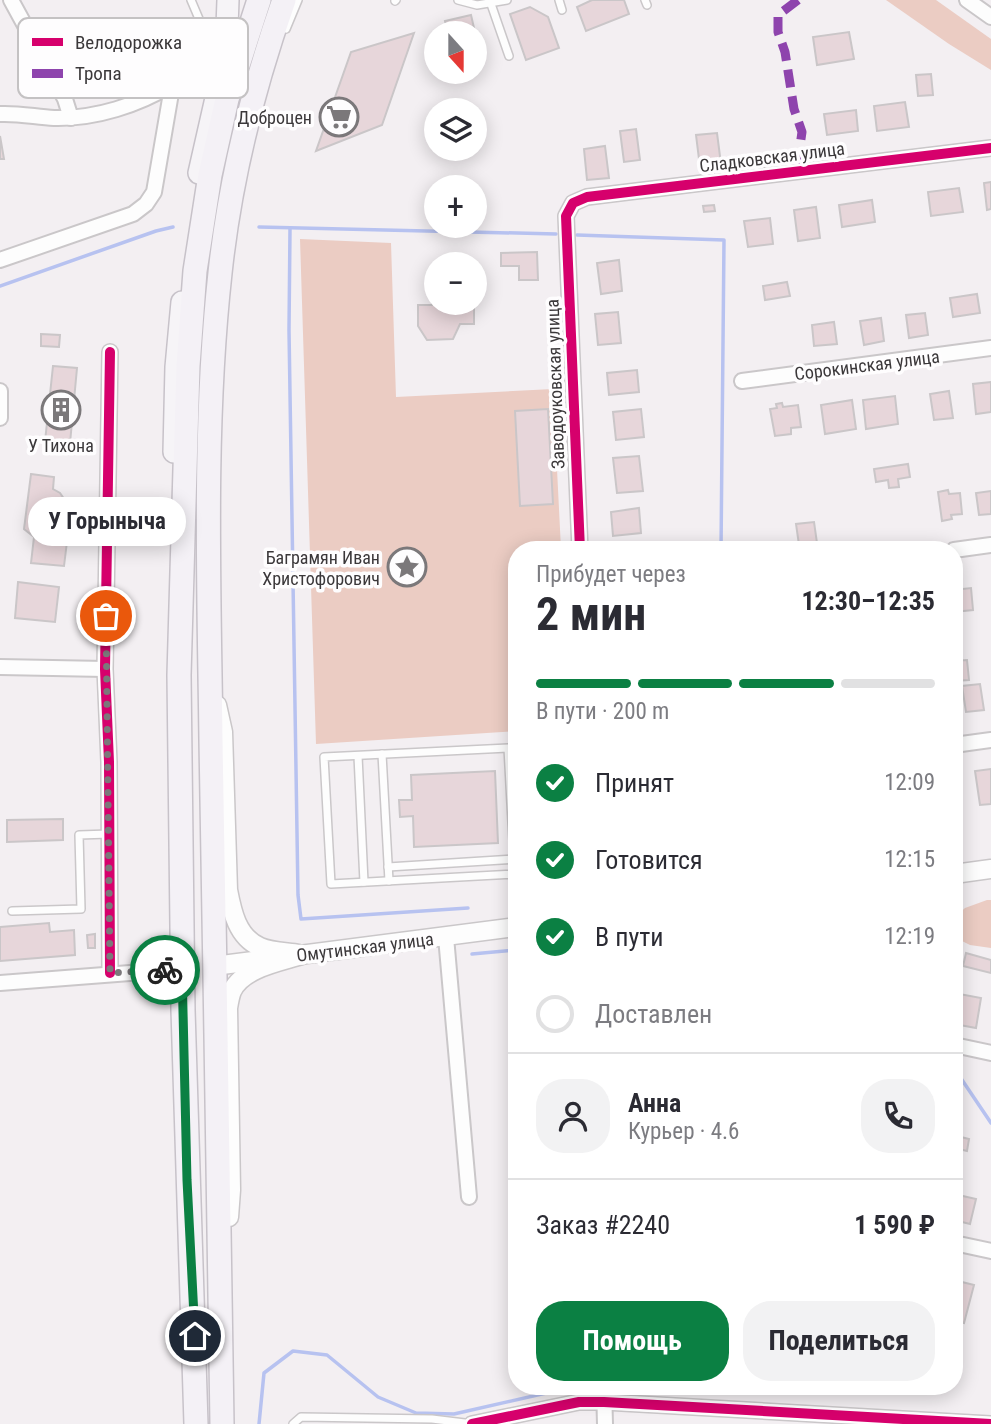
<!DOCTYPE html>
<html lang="ru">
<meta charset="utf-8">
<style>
body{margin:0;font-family:"Roboto Condensed",sans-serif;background:#f2f2f3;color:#2b2b33;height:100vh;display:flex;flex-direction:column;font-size:26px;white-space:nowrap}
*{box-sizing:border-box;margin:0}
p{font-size:23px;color:#7c7c81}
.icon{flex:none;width:38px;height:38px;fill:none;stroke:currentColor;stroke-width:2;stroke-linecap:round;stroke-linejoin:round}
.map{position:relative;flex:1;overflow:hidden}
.side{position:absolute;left:508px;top:541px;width:455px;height:854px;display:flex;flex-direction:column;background:#fff;border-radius:28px;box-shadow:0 4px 18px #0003}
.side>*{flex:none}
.needle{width:46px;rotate:159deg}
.controls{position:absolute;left:424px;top:21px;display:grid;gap:14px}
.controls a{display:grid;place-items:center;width:63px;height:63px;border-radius:50%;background:#fff;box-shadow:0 4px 18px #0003;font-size:35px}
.pin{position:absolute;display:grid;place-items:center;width:60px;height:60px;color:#fff;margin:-30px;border:4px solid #fff;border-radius:50%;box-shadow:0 2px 7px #0007}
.courier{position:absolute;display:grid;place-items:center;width:70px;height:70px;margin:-35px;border:5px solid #0b8043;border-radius:50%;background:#fff;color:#222;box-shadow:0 2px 9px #0007}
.bubble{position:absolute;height:49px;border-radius:24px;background:#fff;box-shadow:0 4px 18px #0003;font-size:23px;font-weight:700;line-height:49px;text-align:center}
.overview em{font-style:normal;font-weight:700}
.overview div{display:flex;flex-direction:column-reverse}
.overview{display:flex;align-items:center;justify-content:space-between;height:119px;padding:0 28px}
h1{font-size:46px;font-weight:700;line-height:52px}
.bar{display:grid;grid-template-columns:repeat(4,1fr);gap:10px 7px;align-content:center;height:84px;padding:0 28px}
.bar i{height:9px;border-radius:5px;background:#e1e1e2}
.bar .active{background:#0b8043}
.bar p{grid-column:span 4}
.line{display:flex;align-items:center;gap:18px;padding:0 28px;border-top:2px solid #e1e1e2}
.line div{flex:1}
.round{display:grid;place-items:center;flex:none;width:74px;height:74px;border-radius:28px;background:#f2f2f3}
ol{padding:0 28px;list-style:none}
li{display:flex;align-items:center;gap:21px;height:77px}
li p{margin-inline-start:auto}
li .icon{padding:7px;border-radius:50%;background:#0b8043;color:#fff;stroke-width:4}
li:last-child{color:#7c7c81}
li i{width:38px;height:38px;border:4px solid #e1e1e2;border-radius:50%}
.cta{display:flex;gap:14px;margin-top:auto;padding:14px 28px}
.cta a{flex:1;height:80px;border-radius:28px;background:#0b8043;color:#fff;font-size:28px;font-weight:700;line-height:80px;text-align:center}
.cta a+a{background:#f2f2f3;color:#2b2b33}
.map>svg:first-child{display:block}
</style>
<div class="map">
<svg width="991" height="1424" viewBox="0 0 991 1424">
<rect width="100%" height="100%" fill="#f3eff2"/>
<g fill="#ebccc3">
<path d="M886 0H936L991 39V70L949 44Z"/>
<path d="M300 239 391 243 396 397 553 389 561 549 516 550V731L316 744Z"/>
<path d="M987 900H991V948L970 945 960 940 954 931V918L965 908Z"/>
</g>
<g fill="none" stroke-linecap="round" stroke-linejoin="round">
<g stroke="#b7c2f0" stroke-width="3.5">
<path d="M259 227 556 234"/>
<path d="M290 229 289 330 298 895 301 919 468 908"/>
<path d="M577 235 724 240 721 550"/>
<path d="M0 286 156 231 173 227"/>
<path d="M472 954 516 950"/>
<path d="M954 1068 991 1123"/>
<path d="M259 1424 264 1373 293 1351 327 1355 378 1397 416 1413 454 1414 577 1386"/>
</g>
</g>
<g fill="#e7d6da" stroke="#cac6c8" stroke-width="2">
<path d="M592 0H624L629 14 586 31 577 7Z"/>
<path d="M530 7 548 17 559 48 526 60 510 14Z"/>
<path d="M471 15 480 54 474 55V33H448L445 21Z"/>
<path d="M849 32 854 59 817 65 813 37Z"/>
<path d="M414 33 382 125 316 151 351 52Z"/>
<path d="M931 74 933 95 918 96 916 75Z"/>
<path d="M905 102 909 127 877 131 874 106Z"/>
<path d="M856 110 858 131 827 135 824 114Z"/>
<path d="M636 129 640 160 624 162 620 131Z"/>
<path d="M717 133 721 164 700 167 696 135Z"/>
<path d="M0 136 4 159H0Z"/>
<path d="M605 146 609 178 587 180 584 149Z"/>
<path d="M991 182V209L987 210 984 183Z"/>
<path d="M959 188 963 212 931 216 928 192Z"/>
<path d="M872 200 875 222 842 227 839 205Z"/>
<path d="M714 205 715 211 704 212 703 206Z"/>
<path d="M816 207 820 238 798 241 794 210Z"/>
<path d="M770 218 773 244 748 247 744 221Z"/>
<path d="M537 252 538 280H519V266H501V253Z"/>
<path d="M619 260 622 291 601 294 597 263Z"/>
<path d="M787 282 790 296 765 300 763 286Z"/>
<path d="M977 294 980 313 953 317 950 298Z"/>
<path d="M436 297V303H454V306L474 307V324H460L453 339 427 340 418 326V305H432Z"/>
<path d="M618 312 621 343 598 345 595 314Z"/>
<path d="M925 313 928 335 909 338 906 315Z"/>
<path d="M881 318 884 341 864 345 860 321Z"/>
<path d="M834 322 837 344 814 346 812 325Z"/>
<path d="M41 334 60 335 59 347 41 346Z"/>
<path d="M53 366 77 368 69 454 44 451Z"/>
<path d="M637 370 639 392 609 395 607 373Z"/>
<path d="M991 382V412L976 414 973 384Z"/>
<path d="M949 391 953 418 934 420 930 394Z"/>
<path d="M895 396 898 424 866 429 863 400Z"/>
<path d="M852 400 856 429 825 434 821 405Z"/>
<path d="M782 403 783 407 798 405 801 427 791 428V434L775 436 770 409 777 408 776 404Z"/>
<path d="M548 409 553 504 520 506 515 411Z"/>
<path d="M641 409 644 437 616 440 613 412Z"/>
<path d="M639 456 643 491 617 493 613 458Z"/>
<path d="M908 464 910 477 898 479 899 487 889 488 888 480 876 482 874 469Z"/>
<path d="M31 474 54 477 53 489 60 493 71 509 64 566 31 563 34 537 24 529Z"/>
<path d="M948 490 949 494 960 493 962 514 951 515 952 519 942 521 938 492Z"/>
<path d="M991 491V514L979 515 976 493Z"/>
<path d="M639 508 641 533 613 536 611 512Z"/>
<path d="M814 522 817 543 799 545 796 524Z"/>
<path d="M18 582 59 587 55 622 15 618Z"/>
<path d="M971 588 973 610 954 612V590Z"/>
<path d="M967 660 969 680 954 681V661Z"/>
<path d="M980 684 984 710 966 712 962 686Z"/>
<path d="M991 769V804L980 805 975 771Z"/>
<path d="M495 771 498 843 414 847 413 816 400 817 399 800H412L411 775Z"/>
<path d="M63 819V840L7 842V820Z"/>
<path d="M49 923 50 932 74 930 75 955 0 961V927Z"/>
<path d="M95 934V948H88L87 935Z"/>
<path d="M966 953 991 960V973L963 966Z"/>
<path d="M954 993 981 998 976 1028 954 1024Z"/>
<path d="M957 1136 969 1139 967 1151 955 1148Z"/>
<path d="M954 1194 976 1199 970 1224 954 1220Z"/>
<path d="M954 1280 974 1285 964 1323 954 1321Z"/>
</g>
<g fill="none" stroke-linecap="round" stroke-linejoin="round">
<defs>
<g id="service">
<path d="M191 0 205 33"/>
<path d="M458 0 477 5 507 0"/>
<path d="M559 0 562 10"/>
<path d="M645 0 647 5"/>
<path d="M395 1 396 0"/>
<path d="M491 4 509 56"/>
<path d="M286 29 298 0"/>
<path d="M382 754 389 881"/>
<path d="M358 756 364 882"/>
<path d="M388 867 516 859"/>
<path d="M515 874 331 884 324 757 508 748 516 896"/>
<path d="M12 911 81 909 79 835 109 834"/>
<path d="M293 1424 301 1417 432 1419 473 1424"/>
</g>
<g id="minor">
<path d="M11 0 65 99 71 118"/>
<path d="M967 0 991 17"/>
<path d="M0 114C18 113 36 117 54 118 96 119 138 105 173 84"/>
<path d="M0 260 133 214 146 204 154 192 176 64C188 36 199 31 229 33"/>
<path d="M742 381 991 348"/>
<path d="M0 391V418"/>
<path d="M580 550 566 216 573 203 587 197 991 148"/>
<path d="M954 550 991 545"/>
<path d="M0 667 105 669"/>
<path d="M954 745 991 740"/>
<path d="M446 937 469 1197"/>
<path d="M110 973 109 762 105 669 110 352"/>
<path d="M0 983 182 969"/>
<path d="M954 1045 991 1053"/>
<path d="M954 1243 991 1251"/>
<path d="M604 1386 605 1424"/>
<path d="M472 1424 579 1402H604L991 1424"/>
</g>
<g id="tertiary">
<path d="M217 705 223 732 228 890C232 911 237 937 260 947 271 952 287 952 299 954"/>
<path d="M954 874 991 869"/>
<path d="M214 966 516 927"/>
<path d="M229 1217 231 1190 228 1008C229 1002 230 996 232 991 243 968 280 962 302 955"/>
</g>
<g id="primary">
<path d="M199 173 226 54 228 0"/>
<path d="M174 452 176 367 182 302"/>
</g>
<g id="trunk">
<path d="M196 1424 183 1010 179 675 188 366 195 271 210 175 227 99 259 0"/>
<path d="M222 1424C220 1196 214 968 211 740 209 585 203 427 220 273 230 179 253 88 284 0"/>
</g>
</defs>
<use href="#service" stroke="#cac7c9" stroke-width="10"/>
<use href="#minor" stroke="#cac7c9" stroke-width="18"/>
<use href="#tertiary" stroke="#cac7c9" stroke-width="21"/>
<use href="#primary" stroke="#c7c2c9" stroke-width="24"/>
<use href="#trunk" stroke="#c7c2c9" stroke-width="26"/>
<use href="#service" stroke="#fdfdfd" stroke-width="7"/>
<use href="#minor" stroke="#fdfdfd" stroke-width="14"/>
<use href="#tertiary" stroke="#fdfdfd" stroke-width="18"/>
<use href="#primary" stroke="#f6f4f7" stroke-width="21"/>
<use href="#trunk" stroke="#f4f1f6" stroke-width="23"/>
<path stroke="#8e44ad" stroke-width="9" stroke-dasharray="18 9" stroke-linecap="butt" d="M798 0 778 15V32L785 52 794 109 802 132 800 146 804 171"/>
<defs>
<g id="cycleway">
<path d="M580 550 566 216 573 203 587 197 991 148"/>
<path d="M110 973 109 762 105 669 110 352"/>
<path d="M472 1424 579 1402H604L991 1424"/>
</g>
</defs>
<use href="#cycleway" stroke="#fefdfe" stroke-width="15"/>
<use href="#cycleway" stroke="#d6006c" stroke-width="10"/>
</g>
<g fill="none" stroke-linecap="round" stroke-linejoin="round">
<path stroke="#7b787a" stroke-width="7" stroke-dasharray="0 12.6" d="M106 616 110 973 165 970"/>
<path stroke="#0b8043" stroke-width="9" d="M165 970 182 969 187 1180 195 1336"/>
</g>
<defs>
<symbol id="supermarket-ring" viewBox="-11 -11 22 22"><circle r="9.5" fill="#fefdfe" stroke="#7b787a" stroke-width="1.5"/><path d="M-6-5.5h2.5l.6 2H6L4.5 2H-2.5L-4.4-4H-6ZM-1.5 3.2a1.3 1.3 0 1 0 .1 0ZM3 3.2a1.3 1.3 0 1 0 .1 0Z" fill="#7b787a"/></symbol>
<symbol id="building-ring" viewBox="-11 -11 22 22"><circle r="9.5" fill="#fefdfe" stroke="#7b787a" stroke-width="1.5"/><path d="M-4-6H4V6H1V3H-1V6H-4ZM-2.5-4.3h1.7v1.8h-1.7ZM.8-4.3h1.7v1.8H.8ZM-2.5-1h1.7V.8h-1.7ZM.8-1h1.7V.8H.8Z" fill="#7b787a"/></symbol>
<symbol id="sight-ring" viewBox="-11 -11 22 22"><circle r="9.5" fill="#fefdfe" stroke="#7b787a" stroke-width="1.5"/><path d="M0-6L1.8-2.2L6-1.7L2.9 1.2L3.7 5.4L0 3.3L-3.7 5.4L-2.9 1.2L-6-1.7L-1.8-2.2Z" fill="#7b787a"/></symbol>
</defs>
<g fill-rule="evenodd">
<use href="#supermarket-ring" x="317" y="95" width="44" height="44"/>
<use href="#building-ring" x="39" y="388" width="44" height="44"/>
<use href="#sight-ring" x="385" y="545" width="44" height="44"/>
</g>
<g text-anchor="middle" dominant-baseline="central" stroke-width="7" stroke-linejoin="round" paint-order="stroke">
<g font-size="18" fill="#3b383a" stroke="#fefdfe" text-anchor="end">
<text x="312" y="117">Доброцен</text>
<text x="61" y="445" text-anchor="middle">У Тихона</text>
<text x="380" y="557">Баграмян Иван<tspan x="380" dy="21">Христофорович</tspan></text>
</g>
<g font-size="18" fill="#3b383a" stroke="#fefdfe">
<text transform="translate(772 157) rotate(-7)">Сладковская улица</text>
<text transform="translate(867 365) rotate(-7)">Сорокинская улица</text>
<text transform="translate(555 384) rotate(-92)">Заводоуковская улица</text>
<text transform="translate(365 947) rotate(-7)">Омутинская улица</text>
</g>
</g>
<rect x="18" y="18" width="230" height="80" rx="10" fill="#fefdfe" stroke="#c4c2c3" stroke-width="2"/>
<rect x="32" y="38" width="31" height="8" fill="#d6006c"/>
<rect x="32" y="69" width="31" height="9" fill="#8e44ad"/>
<g font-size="19" fill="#3b383a">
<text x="75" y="49">Велодорожка</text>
<text x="75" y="80">Тропа</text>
</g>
</svg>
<div class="controls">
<a><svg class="needle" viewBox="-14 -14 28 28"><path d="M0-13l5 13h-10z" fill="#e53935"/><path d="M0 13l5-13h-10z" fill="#7c7c81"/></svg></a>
<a><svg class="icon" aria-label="layers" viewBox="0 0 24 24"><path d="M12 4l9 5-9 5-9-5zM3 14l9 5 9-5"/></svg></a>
<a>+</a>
<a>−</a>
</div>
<div class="pin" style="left:106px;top:616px;background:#ea580c"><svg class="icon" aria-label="bag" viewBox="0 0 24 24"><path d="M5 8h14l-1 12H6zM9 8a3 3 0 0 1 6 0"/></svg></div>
<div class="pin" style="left:195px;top:1336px;background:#1f2937"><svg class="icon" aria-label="home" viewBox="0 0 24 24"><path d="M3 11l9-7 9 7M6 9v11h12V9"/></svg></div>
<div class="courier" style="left:165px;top:970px"><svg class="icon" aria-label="bike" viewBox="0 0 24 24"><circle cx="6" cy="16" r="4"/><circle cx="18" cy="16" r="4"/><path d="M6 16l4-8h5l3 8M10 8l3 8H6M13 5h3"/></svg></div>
<div class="bubble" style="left:28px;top:497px;width:158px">У Горыныча</div>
<section class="side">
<div class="overview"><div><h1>2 мин</h1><p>Прибудет через</p></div><em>12:30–12:35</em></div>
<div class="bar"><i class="active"></i><i class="active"></i><i class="active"></i><i></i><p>В пути · 200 m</p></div>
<ol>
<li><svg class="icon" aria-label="check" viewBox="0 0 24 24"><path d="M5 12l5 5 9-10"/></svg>Принят<p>12:09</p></li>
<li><svg class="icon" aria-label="check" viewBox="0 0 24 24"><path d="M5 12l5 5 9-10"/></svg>Готовится<p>12:15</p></li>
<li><svg class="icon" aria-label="check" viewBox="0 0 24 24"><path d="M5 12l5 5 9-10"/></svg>В пути<p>12:19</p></li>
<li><i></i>Доставлен</li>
</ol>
<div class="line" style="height:126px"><a class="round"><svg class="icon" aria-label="person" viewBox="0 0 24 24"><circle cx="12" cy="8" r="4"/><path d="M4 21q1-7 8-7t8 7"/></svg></a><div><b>Анна</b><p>Курьер · 4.6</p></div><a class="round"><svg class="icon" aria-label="phone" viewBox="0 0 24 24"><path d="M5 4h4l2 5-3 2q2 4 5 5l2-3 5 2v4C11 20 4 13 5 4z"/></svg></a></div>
<div class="line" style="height:91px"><div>Заказ #2240</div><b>1 590 ₽</b></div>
<div class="cta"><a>Помощь</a><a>Поделиться</a></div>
</section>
</div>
